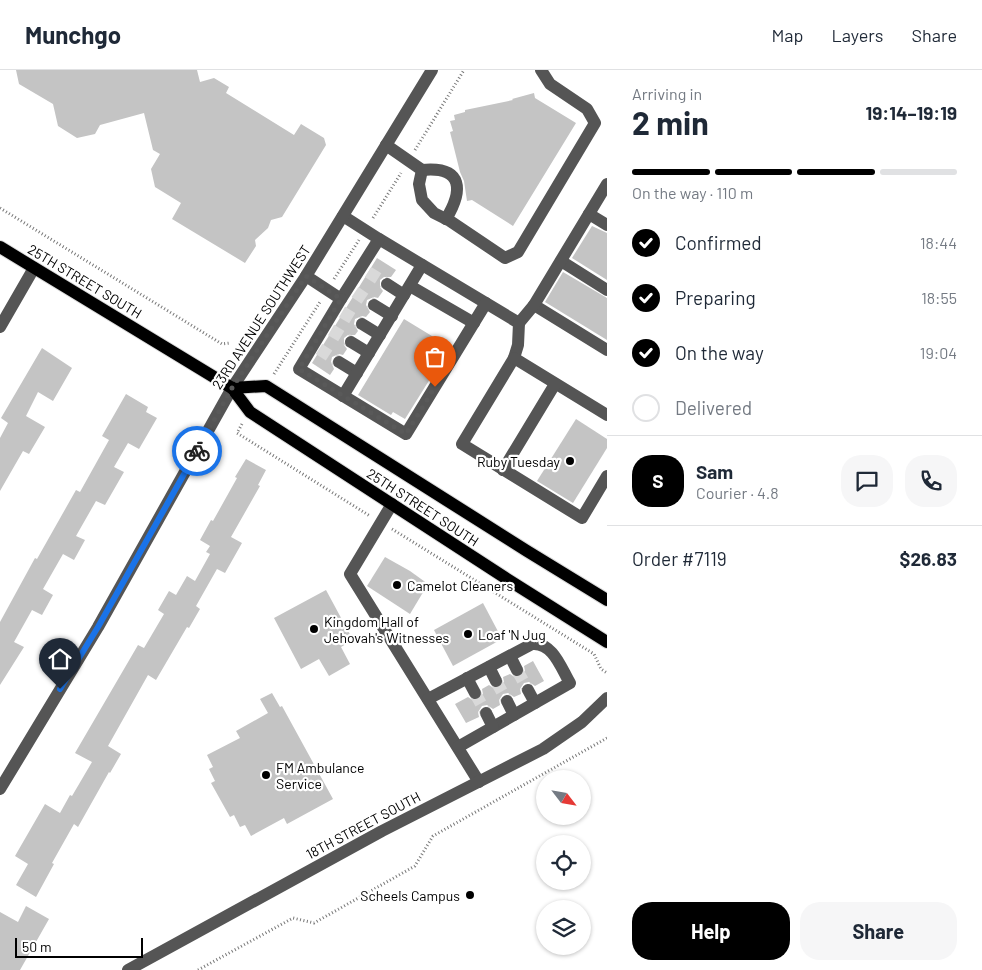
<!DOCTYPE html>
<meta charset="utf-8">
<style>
body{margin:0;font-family:Barlow,sans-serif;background:#f6f6f7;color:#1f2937;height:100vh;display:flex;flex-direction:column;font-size:19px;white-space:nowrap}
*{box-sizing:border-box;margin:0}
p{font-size:16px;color:#747a83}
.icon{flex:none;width:28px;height:28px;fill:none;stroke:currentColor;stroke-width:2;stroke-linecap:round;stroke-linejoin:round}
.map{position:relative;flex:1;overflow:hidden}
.panel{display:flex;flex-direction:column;background:#fff;width:375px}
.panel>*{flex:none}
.needle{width:32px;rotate:121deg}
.buttons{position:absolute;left:536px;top:700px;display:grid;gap:10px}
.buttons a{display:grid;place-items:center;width:55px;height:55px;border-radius:50%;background:#fff;box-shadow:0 1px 4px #0004;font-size:25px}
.scale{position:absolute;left:15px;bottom:12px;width:128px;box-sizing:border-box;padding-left:5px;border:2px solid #000;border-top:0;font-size:14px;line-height:18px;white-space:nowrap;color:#000;-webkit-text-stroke:4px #fff;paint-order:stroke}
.pin{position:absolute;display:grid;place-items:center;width:42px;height:42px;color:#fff;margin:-51px -21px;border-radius:50% 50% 50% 0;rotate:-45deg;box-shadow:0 0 5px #0007}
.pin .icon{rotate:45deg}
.courier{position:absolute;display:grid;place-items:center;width:50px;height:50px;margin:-25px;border:4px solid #1a73e8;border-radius:50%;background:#fff;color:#222;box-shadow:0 1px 6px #0007}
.overview em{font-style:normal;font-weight:700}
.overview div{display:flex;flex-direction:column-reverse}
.overview{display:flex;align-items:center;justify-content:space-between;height:85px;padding:0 25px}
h1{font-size:32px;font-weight:700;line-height:38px}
.bar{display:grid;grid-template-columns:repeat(4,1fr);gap:8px 5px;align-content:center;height:60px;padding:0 25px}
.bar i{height:6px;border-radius:4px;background:#e0e1e3}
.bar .current{background:#000}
.bar p{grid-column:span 4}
.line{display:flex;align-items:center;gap:12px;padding:0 25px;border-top:1px solid #e0e1e3}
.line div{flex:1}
.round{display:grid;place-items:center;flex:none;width:52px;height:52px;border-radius:20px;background:#f6f6f7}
ol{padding:0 25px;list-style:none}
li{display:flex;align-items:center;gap:15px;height:55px}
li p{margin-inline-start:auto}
li .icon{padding:5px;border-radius:50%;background:#000;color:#fff;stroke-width:4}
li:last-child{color:#747a83}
li i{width:28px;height:28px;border:2px solid #e0e1e3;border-radius:50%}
.action{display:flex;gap:10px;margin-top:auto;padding:10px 25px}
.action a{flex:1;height:58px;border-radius:20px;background:#000;color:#fff;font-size:20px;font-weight:700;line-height:58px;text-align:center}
.action a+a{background:#f6f6f7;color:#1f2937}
header{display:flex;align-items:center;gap:30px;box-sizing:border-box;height:70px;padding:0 25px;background:#fff;border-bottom:1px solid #e0e1e3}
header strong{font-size:24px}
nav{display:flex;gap:28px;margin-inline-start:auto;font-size:18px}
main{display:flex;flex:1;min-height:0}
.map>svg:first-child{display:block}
</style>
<header>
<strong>Munchgo</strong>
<nav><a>Map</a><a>Layers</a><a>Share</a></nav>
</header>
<main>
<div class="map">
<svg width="607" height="900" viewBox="0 0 607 900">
<rect width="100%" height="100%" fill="#fff"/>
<g fill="#c4c4c4">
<path d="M16 0H197L200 12 214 8 229 17 226 23 294 65 301 54 324 68 326 75 282 147 271 150 268 158 255 170 256 176 245 193 172 149 181 133 155 117 151 99 160 84 153 80 144 43 100 55 95 64 77 68 58 56 53 34 19 14Z"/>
<path d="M534 23 535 28 576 53 513 156 472 130 467 131 464 111 460 102 450 62 453 61 450 51 455 50 454 45 465 42V40L513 30 512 29Z"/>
<path d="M592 156 607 163V210L572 188Z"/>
<path d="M377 188 396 200 391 207H384L380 210V217L383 221 378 228 374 227 367 230 366 235 370 242 366 247 362 246 355 249 354 254 358 261 355 265H348L344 268V275L347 279 343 285 339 284 332 287 331 292 334 299 330 305 312 293Z"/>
<path d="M563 202 607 228V270L545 232Z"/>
<path d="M404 249 450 277 405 349 393 342 391 345 358 325Z"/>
<path d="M42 278 72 298 53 331 38 322 26 346 45 357 29 384 23 381 0 421V368L8 353 1 348Z"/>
<path d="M126 324 148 337 146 342 157 348 139 379 128 373 114 397 124 402 105 435 96 431 76 466 85 470 74 490 63 484 43 519 53 525 42 545 32 540 14 572 24 577 0 615V552L35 488 37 489 76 420 80 422 109 370 102 366Z"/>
<path d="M576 349 607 369V378L573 433 537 411Z"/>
<path d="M246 389 266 400 258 415 260 416 231 467 242 473 225 503 217 499 196 536 200 539 189 558 187 557 156 610 148 605 108 676 121 684 110 703 109 702 78 757 74 754 52 793 54 794 36 827 16 815 28 794 15 786 45 734 60 743 70 725 72 726 92 692 75 683 138 575 144 578 164 544 158 540 169 521 176 525 187 506 195 511 210 484 206 482 210 476 200 470 211 450 213 451 237 408 235 407Z"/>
<path d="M385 487 410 501 428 514 410 544 367 516Z"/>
<path d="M326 520 353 570 341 577 350 594 329 606 319 589 301 599 274 548Z"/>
<path d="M483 533 502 569 453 596 434 560Z"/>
<path d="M533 591 544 611 535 616 529 612 524 613 520 619 521 624 514 627 508 623 503 624 499 630 500 635 493 639 487 635 482 636 478 642 479 647 466 653 455 634 468 627 474 631 479 630 483 624 482 619 489 615 495 619 500 618 504 612 503 607 510 604 516 608 521 607 525 601 524 596Z"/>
<path d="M272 623 280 637 282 636 333 729 287 754 284 748 251 766 245 755 240 757 234 745 230 747 211 713 215 711 209 699 213 697 207 685 240 668 236 661 268 643 260 629Z"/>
<path d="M26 836 49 849 20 900H0V842L18 852Z"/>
</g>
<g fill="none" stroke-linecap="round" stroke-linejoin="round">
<g stroke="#d9d9d9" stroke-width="12" stroke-dasharray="12 6" stroke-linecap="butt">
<path d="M368 202 387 214"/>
<path d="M355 222 374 235"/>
<path d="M342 242 362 254"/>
<path d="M331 260 351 272"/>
<path d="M319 279 339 292"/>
<path d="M517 600 528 620"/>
<path d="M496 611 507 631"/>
<path d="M475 623 486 643"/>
</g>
<defs>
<g id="major">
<path d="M0 177 232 318 250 342 507 509 607 572"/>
<path d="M232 318 266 316 527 481 607 530"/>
</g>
</defs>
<use href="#major" stroke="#dbdbdb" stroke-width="14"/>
<g stroke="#777" stroke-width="3" stroke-dasharray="1 2.5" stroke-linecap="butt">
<path d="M415 80 464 0"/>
<path d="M0 138 222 274 230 273"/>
<path d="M373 148 401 103"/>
<path d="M334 209 359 170"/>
<path d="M274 304 320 232"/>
<path d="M242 354 237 363 370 446"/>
<path d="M392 459 594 584 601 599 607 603"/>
<path d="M198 900 293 848 314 853 415 796 433 766 607 668"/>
</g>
<g stroke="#555" stroke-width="12">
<path d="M386 75 422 100 419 114 422 130 434 143 450 151 505 188 518 182 595 53 587 39 550 14 541 0"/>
<path d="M422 100C464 96 463 121 446 149"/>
<path d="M589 144 607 155"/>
<path d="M379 169 519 253 518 275 514 288 462 374 582 448 607 406"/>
<path d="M561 191 607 220"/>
<path d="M306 206 341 229 379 169 343 146"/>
<path d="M387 214 404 225"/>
<path d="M410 216 474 253"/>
<path d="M341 229 299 299 406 364 486 233"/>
<path d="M374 235 392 246"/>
<path d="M534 235 607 280"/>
<path d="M519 253 534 235 607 114"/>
<path d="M362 254 380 265"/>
<path d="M0 257 34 198"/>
<path d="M351 272 369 283"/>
<path d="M514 288 607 345"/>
<path d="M339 292 357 303"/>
<path d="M343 326 422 195"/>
<path d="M503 400 555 314"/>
<path d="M392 434 350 504 479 712"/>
<path d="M510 586 517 600"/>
<path d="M489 597 496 611"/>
<path d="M467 608 475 623"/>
<path d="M528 620 535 633"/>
<path d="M428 629 532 574C553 572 561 598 570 613L458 677"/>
<path d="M507 631 514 645"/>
<path d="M486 643 493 657"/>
<path d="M0 719 98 557 232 318 306 206 432 0"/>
<path d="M128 900 382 761 543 679 582 652 607 628"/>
</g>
<use href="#major" stroke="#000" stroke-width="12"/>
</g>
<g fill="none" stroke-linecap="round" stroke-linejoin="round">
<path stroke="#595959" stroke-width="5" stroke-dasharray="0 9" d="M197 381 232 318 306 206 341 229 299 299 406 364 435 317"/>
<path stroke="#1a73e8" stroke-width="6" d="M60 619 98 557 197 381"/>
</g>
<g fill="#000" stroke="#fff" stroke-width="2">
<circle cx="570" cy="391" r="5"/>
<circle cx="397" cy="515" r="5"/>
<circle cx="314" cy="559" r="5"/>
<circle cx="468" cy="564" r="5"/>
<circle cx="266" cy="705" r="5"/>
<circle cx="470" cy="825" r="5"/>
</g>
<g text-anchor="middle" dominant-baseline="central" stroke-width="4.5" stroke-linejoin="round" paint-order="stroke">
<g font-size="14" fill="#000" stroke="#fff">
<text transform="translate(85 211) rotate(31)">25TH STREET SOUTH</text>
<text transform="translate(261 247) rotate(-57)">23RD AVENUE SOUTHWEST</text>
<text transform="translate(423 437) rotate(33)">25TH STREET SOUTH</text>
<text transform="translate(363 755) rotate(-28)">18TH STREET SOUTH</text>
</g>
<g font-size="14" fill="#000" stroke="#fff" text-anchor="start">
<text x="560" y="391" text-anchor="end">Ruby Tuesday</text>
<text x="407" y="515">Camelot Cleaners</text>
<text x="324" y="551">Kingdom Hall of<tspan x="324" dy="16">Jehovah's Witnesses</tspan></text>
<text x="478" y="564">Loaf 'N Jug</text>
<text x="276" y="697">FM Ambulance<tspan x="276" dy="16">Service</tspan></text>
<text x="460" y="825" text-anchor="end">Scheels Campus</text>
</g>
</g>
</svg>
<div class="buttons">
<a><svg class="needle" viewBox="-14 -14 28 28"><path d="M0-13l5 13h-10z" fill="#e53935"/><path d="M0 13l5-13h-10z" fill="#747a83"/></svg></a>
<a><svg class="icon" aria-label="locate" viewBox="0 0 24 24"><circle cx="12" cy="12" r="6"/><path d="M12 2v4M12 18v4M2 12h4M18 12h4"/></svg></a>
<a><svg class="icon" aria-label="layers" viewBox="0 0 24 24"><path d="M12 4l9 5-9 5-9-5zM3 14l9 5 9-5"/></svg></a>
</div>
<div class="scale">50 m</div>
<div class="pin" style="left:435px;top:317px;background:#ea580c"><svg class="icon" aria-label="bag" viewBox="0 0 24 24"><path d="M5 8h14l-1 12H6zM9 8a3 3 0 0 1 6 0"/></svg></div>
<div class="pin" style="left:60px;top:619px;background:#1f2937"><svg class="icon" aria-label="home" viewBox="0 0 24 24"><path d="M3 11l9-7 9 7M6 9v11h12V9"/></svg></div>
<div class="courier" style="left:197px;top:381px"><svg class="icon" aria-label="bike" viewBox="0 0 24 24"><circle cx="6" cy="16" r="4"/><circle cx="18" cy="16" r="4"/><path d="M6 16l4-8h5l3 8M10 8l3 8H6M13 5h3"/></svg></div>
</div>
<section class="panel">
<div class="overview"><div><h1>2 min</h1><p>Arriving in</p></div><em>19:14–19:19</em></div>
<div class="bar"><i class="current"></i><i class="current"></i><i class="current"></i><i></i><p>On the way · 110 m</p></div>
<ol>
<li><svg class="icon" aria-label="check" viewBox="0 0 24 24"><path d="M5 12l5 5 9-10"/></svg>Confirmed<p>18:44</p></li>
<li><svg class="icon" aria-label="check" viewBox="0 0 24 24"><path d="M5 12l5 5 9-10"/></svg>Preparing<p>18:55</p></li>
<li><svg class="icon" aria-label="check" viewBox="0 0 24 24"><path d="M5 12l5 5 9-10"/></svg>On the way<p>19:04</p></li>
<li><i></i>Delivered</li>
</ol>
<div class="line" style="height:90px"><b class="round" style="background:#000;color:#fff">S</b><div><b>Sam</b><p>Courier · 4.8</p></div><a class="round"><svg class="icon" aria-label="chat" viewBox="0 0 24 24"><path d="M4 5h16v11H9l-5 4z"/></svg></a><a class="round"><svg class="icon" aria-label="phone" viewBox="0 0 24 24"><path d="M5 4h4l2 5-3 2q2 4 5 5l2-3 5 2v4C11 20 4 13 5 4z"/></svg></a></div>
<div class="line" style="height:65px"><div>Order #7119</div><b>$26.83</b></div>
<div class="action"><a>Help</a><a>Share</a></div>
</section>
</main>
